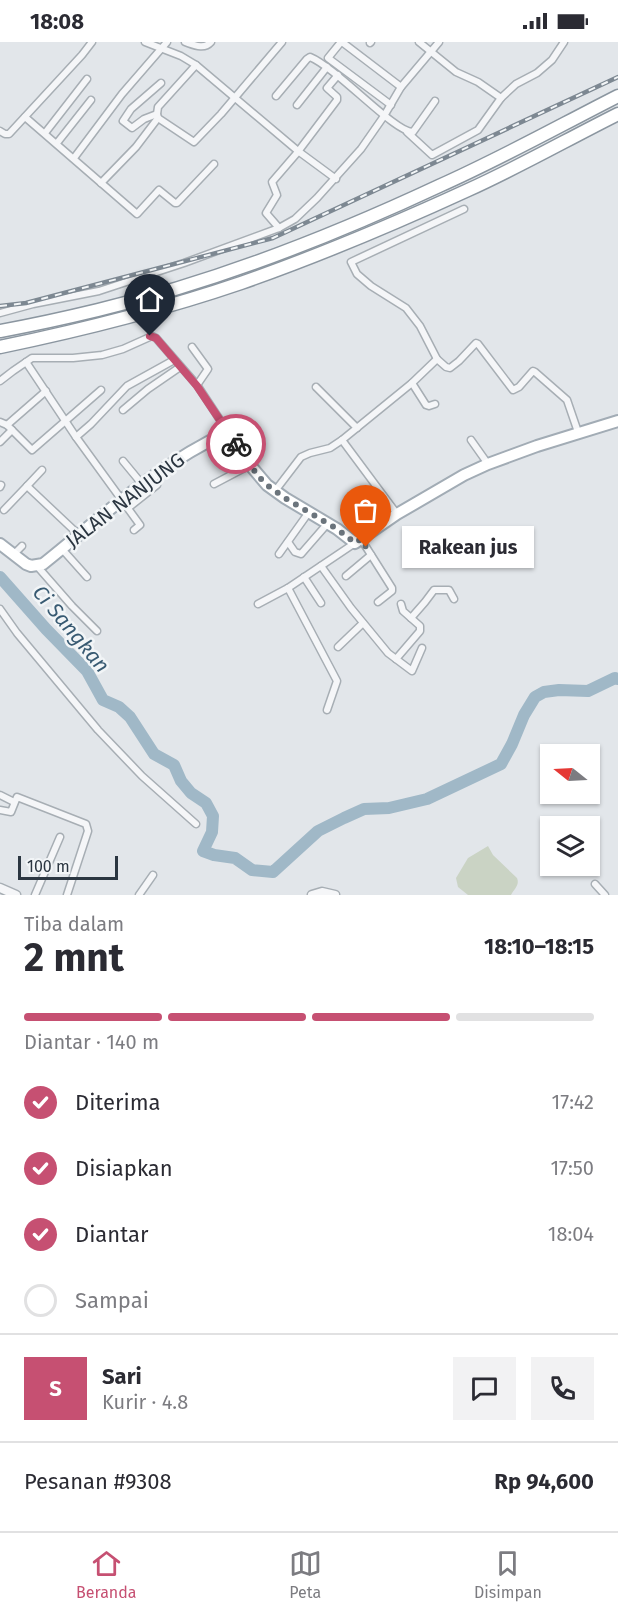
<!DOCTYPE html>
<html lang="id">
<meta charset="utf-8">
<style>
body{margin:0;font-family:"Fira Sans",sans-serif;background:#f2f2f3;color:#2b2b33;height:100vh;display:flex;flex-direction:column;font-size:22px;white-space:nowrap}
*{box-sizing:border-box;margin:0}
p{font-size:20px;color:#7c7c81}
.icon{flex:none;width:33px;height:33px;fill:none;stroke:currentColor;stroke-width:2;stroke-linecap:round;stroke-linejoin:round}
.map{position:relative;height:853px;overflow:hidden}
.panel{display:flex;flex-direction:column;background:#fff;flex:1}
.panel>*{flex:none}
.needle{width:39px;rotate:288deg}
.buttons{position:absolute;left:540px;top:702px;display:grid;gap:12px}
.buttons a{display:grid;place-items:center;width:60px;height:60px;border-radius:0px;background:#fff;box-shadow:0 2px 4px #0004;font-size:30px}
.scale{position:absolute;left:18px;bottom:15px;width:100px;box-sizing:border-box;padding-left:6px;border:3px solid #2b3641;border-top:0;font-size:16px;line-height:21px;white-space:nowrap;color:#2b3641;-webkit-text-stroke:4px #f2f5f7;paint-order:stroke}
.pin{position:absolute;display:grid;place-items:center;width:51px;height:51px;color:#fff;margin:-62px -26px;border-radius:50% 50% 50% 0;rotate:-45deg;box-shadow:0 0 6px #0007}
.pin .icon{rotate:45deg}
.courier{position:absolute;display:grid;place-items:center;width:60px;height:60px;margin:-30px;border:4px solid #c65072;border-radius:50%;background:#fff;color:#222;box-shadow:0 2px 8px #0007}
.bubble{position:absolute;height:42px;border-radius:0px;background:#fff;box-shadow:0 2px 4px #0004;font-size:20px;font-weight:700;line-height:42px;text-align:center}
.headline em{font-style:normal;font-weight:700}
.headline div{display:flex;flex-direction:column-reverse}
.headline{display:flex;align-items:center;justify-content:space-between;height:102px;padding:0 24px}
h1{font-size:39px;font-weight:700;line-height:45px}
.bar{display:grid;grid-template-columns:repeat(4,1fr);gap:9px 6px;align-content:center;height:72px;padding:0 24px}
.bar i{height:8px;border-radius:4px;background:#e1e1e2}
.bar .active{background:#c65072}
.bar p{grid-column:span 4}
.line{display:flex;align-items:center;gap:15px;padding:0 24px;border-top:2px solid #e1e1e2}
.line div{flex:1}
.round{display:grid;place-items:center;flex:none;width:63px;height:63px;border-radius:0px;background:#f2f2f3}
ol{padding:0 24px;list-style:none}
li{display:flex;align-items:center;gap:18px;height:66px}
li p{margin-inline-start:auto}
li .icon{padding:6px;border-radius:50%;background:#c65072;color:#fff;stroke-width:4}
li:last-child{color:#7c7c81}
li i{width:33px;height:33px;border:3px solid #e1e1e2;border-radius:50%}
.status{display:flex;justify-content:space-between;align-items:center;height:42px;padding:0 30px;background:#fff;direction:ltr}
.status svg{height:16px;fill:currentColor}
.menu{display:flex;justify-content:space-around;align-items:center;height:84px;border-top:2px solid #e1e1e2;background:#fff;font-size:16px;color:#7c7c81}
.menu a{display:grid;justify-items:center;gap:3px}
.menu .active{color:#c65072}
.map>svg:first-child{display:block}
</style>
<div class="status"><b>18:08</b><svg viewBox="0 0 49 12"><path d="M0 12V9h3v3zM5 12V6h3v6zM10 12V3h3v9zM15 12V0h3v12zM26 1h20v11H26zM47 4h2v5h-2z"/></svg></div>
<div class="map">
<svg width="618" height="853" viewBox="0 0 618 853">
<rect width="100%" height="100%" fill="#e2e6ea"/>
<path fill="#cad3c4" d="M488 804 493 813 517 836C520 843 514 847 511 853H468L458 845 456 836 468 816Z"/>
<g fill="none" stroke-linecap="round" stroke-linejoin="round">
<path stroke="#a0b8c7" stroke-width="12" d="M0 535 46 587 87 629 103 658 119 665 130 675 154 712 174 723 181 739 191 751 206 761 213 774 212 790 203 809 214 813 235 816 252 828 273 830 318 789 344 776 364 767 389 766 427 757 501 722 512 702 524 673 535 655 544 650 559 648 588 649 615 636 618 637"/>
<defs>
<g id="minor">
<path d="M185 0C194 3 204 8 211 0"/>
<path d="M341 0 328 16 391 63"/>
<path d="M342 0 401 45"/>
<path d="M370 1 371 0"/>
<path d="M196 23 298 109 336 137"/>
<path d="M276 54 307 17 310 15C337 26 395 91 413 90L435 59"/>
<path d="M501 56 516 42 537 31 552 18 564 0"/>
<path d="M297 63 327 25"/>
<path d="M157 72 144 77 132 86 123 79 131 67 161 41"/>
<path d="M25 75 137 172 159 148 175 161H177L214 122"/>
<path d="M158 76 194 100 221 72 282 0"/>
<path d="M0 89 5 92H9L82 13 92 0"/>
<path d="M407 90 432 113 478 88 501 56 478 40 456 30 419 0"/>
<path d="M45 91 87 37"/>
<path d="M57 101 91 58"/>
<path d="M74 116 122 52 167 0"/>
<path d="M101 141 136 105 158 76 157 72 158 65 196 23 181 14 145 0"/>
<path d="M464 167 351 220 357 232 371 244 406 266 420 284 437 317 446 325 450 326 459 319 476 301 478 302 513 348 519 345 533 329 535 330 567 358 578 390"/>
<path d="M279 186 266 171 277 153 272 140 297 111 337 58V55L327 46 338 33"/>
<path d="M0 271 33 262 99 249 184 221 279 186 295 177 317 156 361 107 384 74 401 45 439 0"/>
<path d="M192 305 208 327 197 343"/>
<path d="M26 320 76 395 140 483 134 488"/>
<path d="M0 339 13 329 32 316H73L102 313 123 307 152 294 156 296 197 343 228 390"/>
<path d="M412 341 426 363 429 364 435 362"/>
<path d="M316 345 357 386"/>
<path d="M123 368 148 347 180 325"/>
<path d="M0 380 7 383 32 408 101 348"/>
<path d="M7 383 46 349"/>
<path d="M76 395 91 382 127 344 174 318"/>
<path d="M342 398 397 472"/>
<path d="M471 398 488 422"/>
<path d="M0 400 12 388"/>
<path d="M123 419 142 442"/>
<path d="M214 442 250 423"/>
<path d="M27 444 42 428"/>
<path d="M0 445 1 443"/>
<path d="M275 449 301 415 310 411 330 406 342 398 412 341 437 317"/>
<path d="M128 466 157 443"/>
<path d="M4 468 27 444 79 493"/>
<path d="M361 497 392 546V549L378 560"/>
<path d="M288 500 295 510 301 512 328 481"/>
<path d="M62 507 87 535"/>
<path d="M279 512 309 470"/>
<path d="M13 513 22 504"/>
<path d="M37 524 72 564 97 589"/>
<path d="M321 524 351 566 388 611 412 629 422 606"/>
<path d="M346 534 371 513"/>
<path d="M304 535 321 561"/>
<path d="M288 546 337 639 327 668"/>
<path d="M258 562 288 546 355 501"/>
<path d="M0 567 17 591 98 688 142 734 196 782"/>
<path d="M411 576 425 560 434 548H449L454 557"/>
<path d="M338 605 363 581"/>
<path d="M396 617 420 589V584L403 569 401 562"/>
<path d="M0 753 14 760"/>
<path d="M0 768 11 770 17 755 86 782 88 789 67 853"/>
<path d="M595 842 605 853"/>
<path d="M35 853 60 795"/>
<path d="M139 853 153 833"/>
</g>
<g id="tertiary">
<path d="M0 846 16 853"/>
<path d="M312 853 322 850 335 853"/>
</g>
<path id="primary" d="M0 502 26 522 31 524 43 522C103 474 158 422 228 390L250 423 267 443 285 456 337 487 355 501 397 472 464 433 488 422 537 404 618 379"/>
<g id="motorway">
<path d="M0 289C33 283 65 276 98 268 215 240 330 195 439 144 500 117 559 84 618 54"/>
<path d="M0 305C82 288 162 268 241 241 318 214 394 182 468 148 519 125 568 97 618 72"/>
</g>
</defs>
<use href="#minor" stroke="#a7aeb4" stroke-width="9"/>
<use href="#tertiary" stroke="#a7aeb4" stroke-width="11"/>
<use href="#primary" stroke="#a2acb5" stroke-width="14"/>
<use href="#motorway" stroke="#8b96a0" stroke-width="15"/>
<use href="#minor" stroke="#f5f6f8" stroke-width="6"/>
<use href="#tertiary" stroke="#f5f6f8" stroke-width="8"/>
<use href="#primary" stroke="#fff" stroke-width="10"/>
<use href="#motorway" stroke="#fff" stroke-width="12"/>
<defs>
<path id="rail" d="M0 264 26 261 273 196 618 35"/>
</defs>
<use href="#rail" stroke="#7d8892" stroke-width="4.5"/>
<use href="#rail" stroke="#f2f5f7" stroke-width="2" stroke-dasharray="7" stroke-linecap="butt"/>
</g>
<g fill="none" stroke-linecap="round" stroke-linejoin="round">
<path stroke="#6b747c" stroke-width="6" stroke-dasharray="0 10.8" d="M236 402 258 434 267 443 285 456 337 487 355 501 361 497 366 505"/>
<path stroke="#c65072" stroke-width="8" d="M150 294 156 296 197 344 236 402"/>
</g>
<g text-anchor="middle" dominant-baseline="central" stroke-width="5" stroke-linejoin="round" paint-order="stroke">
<g font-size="20" fill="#2b3641" stroke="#f2f5f7">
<text transform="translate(125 458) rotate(-37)">JALAN NANJUNG</text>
</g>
<g font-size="21" font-style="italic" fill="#385a72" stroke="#f2f5f7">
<text transform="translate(71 587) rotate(50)">Ci Sangkan</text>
</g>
</g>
</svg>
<div class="buttons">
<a><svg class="needle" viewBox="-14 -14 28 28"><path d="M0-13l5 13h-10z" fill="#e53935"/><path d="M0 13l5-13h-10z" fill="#7c7c81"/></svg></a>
<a><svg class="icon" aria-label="layers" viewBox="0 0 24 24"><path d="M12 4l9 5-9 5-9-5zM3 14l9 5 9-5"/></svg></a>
</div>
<div class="scale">100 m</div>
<div class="pin" style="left:366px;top:505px;background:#ea580c"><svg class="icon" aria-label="bag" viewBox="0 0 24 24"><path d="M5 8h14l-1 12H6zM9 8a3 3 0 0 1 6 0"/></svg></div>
<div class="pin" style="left:150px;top:294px;background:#1f2937"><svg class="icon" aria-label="home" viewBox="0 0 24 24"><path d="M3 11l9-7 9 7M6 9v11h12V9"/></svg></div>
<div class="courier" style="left:236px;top:402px"><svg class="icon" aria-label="bike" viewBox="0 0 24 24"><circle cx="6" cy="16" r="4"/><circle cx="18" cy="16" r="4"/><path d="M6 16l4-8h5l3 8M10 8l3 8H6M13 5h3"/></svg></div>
<div class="bubble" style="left:402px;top:484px;width:132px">Rakean jus</div>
</div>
<section class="panel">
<div class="headline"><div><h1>2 mnt</h1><p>Tiba dalam</p></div><em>18:10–18:15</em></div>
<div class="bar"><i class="active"></i><i class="active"></i><i class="active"></i><i></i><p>Diantar · 140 m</p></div>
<ol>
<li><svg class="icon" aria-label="check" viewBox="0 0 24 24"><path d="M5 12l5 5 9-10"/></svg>Diterima<p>17:42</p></li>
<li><svg class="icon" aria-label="check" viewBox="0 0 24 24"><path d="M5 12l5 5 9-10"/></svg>Disiapkan<p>17:50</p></li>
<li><svg class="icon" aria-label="check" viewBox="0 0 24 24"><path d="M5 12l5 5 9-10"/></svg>Diantar<p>18:04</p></li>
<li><i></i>Sampai</li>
</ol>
<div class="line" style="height:108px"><b class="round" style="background:#c65072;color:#fff">S</b><div><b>Sari</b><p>Kurir · 4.8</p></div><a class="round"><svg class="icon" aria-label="chat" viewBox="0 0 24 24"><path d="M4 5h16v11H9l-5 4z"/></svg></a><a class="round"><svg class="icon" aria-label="phone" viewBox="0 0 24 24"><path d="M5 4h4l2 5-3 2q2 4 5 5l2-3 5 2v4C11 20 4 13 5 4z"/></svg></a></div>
<div class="line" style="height:78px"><div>Pesanan #9308</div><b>Rp 94,600</b></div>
</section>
<nav class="menu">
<a class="active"><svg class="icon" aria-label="home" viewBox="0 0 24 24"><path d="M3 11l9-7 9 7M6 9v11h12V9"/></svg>Beranda</a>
<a><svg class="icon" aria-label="map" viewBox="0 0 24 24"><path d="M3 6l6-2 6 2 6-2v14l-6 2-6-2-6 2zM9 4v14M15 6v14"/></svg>Peta</a>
<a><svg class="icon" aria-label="saved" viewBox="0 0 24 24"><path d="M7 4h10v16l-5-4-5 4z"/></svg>Disimpan</a>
</nav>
